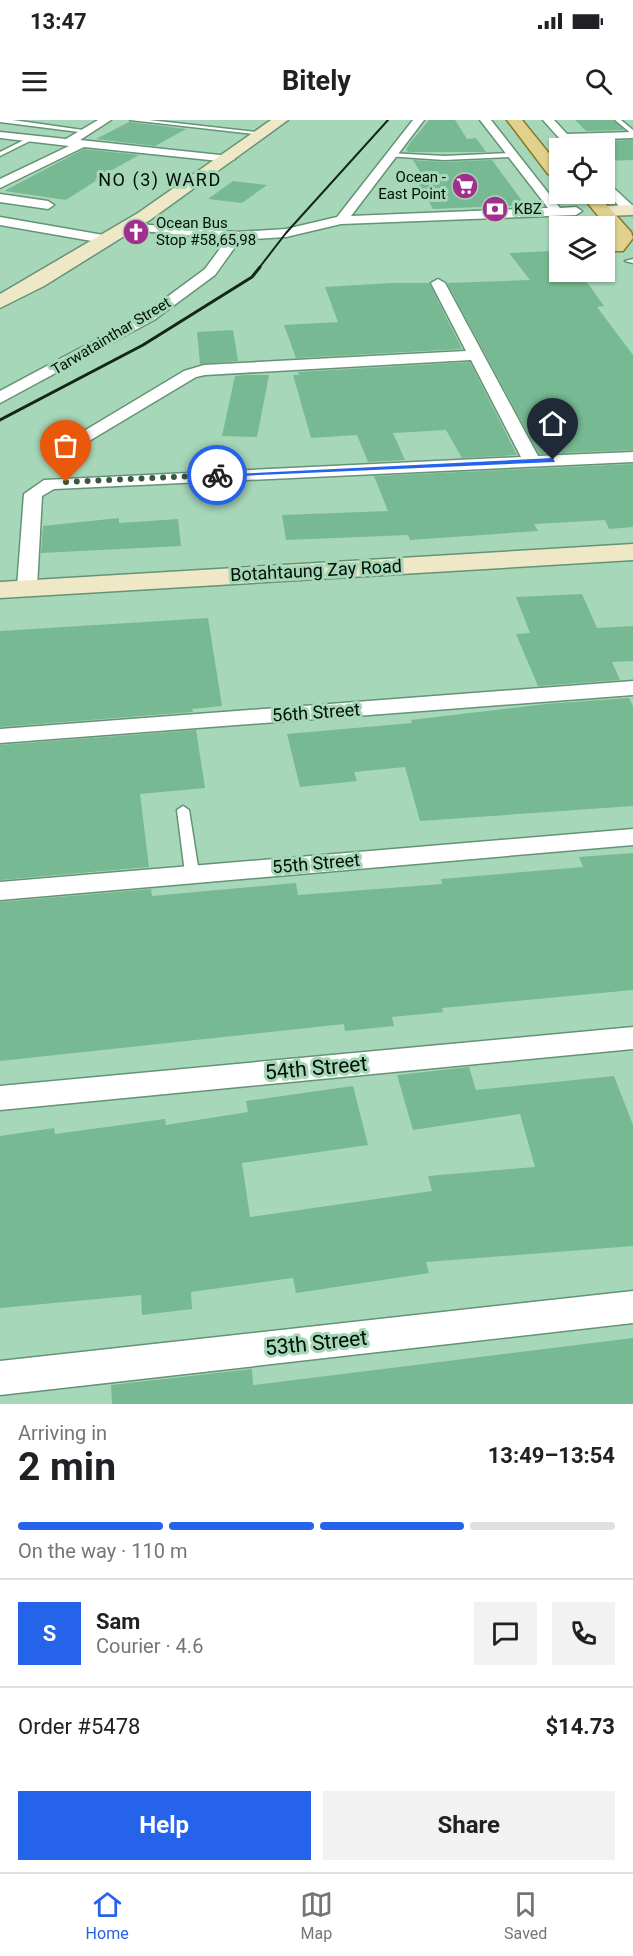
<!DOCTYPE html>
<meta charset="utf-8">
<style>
body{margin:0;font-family:Roboto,sans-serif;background:#f2f2f2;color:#202124;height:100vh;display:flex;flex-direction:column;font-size:22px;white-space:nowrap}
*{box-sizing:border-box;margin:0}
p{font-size:20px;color:#757577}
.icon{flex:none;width:33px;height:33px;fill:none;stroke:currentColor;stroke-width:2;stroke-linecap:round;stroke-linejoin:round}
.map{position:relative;height:1284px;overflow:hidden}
.sheet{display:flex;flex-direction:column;background:#fff;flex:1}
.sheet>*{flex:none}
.controls{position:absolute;left:549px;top:18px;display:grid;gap:12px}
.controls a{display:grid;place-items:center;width:66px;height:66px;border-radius:0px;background:#fff;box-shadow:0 2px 4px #0004;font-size:30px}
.pin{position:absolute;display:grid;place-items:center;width:51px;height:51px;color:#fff;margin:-62px -26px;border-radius:50% 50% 50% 0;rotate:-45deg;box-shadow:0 0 6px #0007}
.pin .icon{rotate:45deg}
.courier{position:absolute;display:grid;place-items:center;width:60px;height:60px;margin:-30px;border:4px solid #2563eb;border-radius:50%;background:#fff;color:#222;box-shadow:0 2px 8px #0007}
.headline em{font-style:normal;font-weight:700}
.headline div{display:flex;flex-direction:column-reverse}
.headline{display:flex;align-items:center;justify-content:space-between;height:102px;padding:0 18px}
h1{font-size:39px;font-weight:700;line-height:45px}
.bar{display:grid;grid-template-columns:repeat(4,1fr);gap:9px 6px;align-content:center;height:72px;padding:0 18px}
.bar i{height:8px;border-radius:4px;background:#e0e0e0}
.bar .on{background:#2563eb}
.bar p{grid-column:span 4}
.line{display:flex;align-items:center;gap:15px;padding:0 18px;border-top:2px solid #e0e0e0}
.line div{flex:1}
.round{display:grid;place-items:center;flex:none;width:63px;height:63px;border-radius:0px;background:#f2f2f2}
.cta{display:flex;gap:12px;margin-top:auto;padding:12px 18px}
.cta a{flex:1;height:69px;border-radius:0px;background:#2563eb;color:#fff;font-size:24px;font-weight:700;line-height:69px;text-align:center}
.cta a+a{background:#f2f2f2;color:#202124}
.status{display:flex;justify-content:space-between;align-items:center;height:42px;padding:0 30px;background:#fff;direction:ltr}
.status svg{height:16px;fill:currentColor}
header{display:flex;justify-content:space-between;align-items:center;height:78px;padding:0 18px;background:#fff;font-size:27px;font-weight:700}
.tabs{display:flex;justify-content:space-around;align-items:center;height:84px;border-top:2px solid #e0e0e0;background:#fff;font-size:16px;color:#757577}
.tabs a{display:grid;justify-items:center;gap:3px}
.tabs .on{color:#2563eb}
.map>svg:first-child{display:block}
</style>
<div class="status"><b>13:47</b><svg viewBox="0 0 49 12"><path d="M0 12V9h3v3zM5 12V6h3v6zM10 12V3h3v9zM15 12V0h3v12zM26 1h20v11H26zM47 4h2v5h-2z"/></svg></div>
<header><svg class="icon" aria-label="menu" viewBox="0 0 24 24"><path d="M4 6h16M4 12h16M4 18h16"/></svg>Bitely<svg class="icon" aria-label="search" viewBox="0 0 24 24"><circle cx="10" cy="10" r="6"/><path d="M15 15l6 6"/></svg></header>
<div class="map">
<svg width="633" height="1284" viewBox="0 0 633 1284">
<rect width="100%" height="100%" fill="#a7d7b9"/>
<g fill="#77b992">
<path d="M429 0H455L467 19 476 18 486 32H408L406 29 410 23Z"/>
<path d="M575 0H613L624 10 586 11Z"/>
<path d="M129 2H130L186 9 155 26 96 19Z"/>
<path d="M633 20V40L604 41V23L597 21Z"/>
<path d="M84 29 139 35 94 60H97L66 80 4 71Z"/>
<path d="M413 40 444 42 492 40 525 85 433 89 416 60H425Z"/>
<path d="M233 61 267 65 242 83 208 79Z"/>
<path d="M552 131 560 140V152L581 154 604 186 597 187 633 235V330L539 334 447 163 530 160 509 133Z"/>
<path d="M391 163H429L462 229 296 238 284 205 338 202 325 167Z"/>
<path d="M233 210 238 241 200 244 197 212Z"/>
<path d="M470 242 517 335 462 338 446 310 393 313 405 340 368 342 357 315 311 318 293 255H299L298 252Z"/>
<path d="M245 255H269L257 317 222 316 235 256Z"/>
<path d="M633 344V407L609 409 605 400 534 404 538 411 410 420 408 415 286 420 282 395 388 391 374 356Z"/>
<path d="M119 398V403L178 399 181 426 41 433 43 406Z"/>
<path d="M582 474 597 508 633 506V541L612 542 620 560 538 566 516 514 530 513 516 477Z"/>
<path d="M208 498 222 586 192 589 193 592 0 607V511Z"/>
<path d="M629 578 633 586V686L420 701 405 647 354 652 357 661 300 667 287 614 412 603 411 600 546 584Z"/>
<path d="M196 610 205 668 140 674 149 747 0 760V625Z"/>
<path d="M633 733V870L442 888 443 892 392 897 394 906 345 911 344 904 0 941V782L151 769 152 776 296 763 298 775 442 764 441 759 583 747 579 737Z"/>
<path d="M469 947 476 970 614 956 633 1005V1126L426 1142 429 1153 296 1173 293 1158 191 1172 192 1189 142 1195 141 1175 0 1188V1016L54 1008 55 1014 165 999 166 1005 248 992 246 981 353 966 368 1025 242 1043 250 1097 432 1071 428 1056 535 1047 520 994 413 1010 397 955Z"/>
<path d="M633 1218V1284H112L111 1265 252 1249 253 1265Z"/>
</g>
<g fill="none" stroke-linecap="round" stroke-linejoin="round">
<defs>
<g id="lane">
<path d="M0 0H13L90 11 87 13 0 2Z"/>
<path d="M130 0H149L266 13 263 15Z"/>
<path d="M615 0H621L633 10V15Z"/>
<path d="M30 17 32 20 0 36V32Z"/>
<path d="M389 33 444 36 512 33 515 35 512 37 444 40 387 36Z"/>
<path d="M633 139V143L625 141Z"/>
<path d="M183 686 189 690 199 753 197 756H187L185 753 177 690Z"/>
</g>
<g id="street">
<path d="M98 0H111L80 20 229 36 235 39 229 42 84 27 0 68V59L69 26 0 18V12L66 19Z"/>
<path d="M413 0H424L351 96 548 88 480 0H491L560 88 576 87 582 91 576 95 341 104 286 117 240 120 215 155 154 200 0 283V271L144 194 205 149 227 119 131 110 125 106 126 103 236 112 286 109 337 97Z"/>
<path d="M543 0H554L567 14 633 12V18L573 20 580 28H568Z"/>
<path d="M604 59 633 86V93H626L604 71Z"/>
<path d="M0 74 48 81 54 85 48 89 0 82Z"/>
<path d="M0 97 109 116 116 120 109 124 0 105Z"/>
<path d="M438 159 445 163 538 336 633 332V342L54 369 42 376 37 467 34 471H20L17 467 24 374 44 360 521 337 471 240 205 255 196 257 69 333 63 334 54 329 184 251 204 245 466 231 431 163Z"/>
<path d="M633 561V575L0 623V609Z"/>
<path d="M633 709V725L0 780V762Z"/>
<path d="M633 907V929L0 990V966Z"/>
<path d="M633 1171V1203L0 1275V1241Z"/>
</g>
<g id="secondary">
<path d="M271 0H288L150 100 44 166 0 188V174L138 93Z"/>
<path d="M633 85V95L604 96 595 91 604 86Z"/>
<path d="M633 424V440L0 478V462Z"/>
</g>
<g id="primary">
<path d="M507 0H522L560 47V57L548 54Z"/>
<path d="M580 74H597L631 112 633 118 623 131H609L607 127 615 116Z"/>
</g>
</defs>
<use href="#lane" stroke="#649376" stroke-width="3"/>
<use href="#street" stroke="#649376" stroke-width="3"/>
<use href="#secondary" stroke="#649376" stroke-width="3"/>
<use href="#primary" stroke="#847a2c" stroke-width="3"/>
<use href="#lane" fill="#fff" fill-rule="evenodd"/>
<use href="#street" fill="#fff" fill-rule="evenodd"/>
<use href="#secondary" fill="#efe8c6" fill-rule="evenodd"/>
<use href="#primary" fill="#e0d18d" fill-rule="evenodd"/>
<path stroke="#13261a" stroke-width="2" d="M259 148 286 113 388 0"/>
<path stroke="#13261a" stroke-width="3" d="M0 300 143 225 252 157 260 147"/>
</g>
<path fill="#2563eb" d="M553 338 555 342 217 357 214 355Z"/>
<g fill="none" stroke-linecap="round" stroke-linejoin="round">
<path stroke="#3b5645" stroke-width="6" stroke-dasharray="0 10.8" d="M66 362 217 355"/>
</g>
<defs>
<symbol id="supermarket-disc" viewBox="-11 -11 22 22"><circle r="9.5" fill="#a22f8b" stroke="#a7d7b9"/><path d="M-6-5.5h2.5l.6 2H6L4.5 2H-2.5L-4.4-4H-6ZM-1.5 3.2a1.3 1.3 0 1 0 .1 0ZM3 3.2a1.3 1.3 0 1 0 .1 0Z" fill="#fff"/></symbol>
<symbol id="bank-disc" viewBox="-11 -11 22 22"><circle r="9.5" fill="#a22f8b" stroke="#a7d7b9"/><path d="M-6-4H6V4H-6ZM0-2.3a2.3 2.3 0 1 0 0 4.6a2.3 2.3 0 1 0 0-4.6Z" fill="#fff"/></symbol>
<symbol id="church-disc" viewBox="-11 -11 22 22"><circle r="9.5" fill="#a22f8b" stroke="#a7d7b9"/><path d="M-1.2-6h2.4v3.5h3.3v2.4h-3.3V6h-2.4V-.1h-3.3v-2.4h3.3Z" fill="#fff"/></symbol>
</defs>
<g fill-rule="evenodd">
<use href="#supermarket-disc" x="450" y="51" width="30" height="30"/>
<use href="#bank-disc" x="480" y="74" width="30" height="30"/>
<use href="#church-disc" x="121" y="97" width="30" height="30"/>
</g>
<g text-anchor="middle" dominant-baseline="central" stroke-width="6" stroke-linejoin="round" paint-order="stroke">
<g font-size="15" fill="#011006" stroke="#a7d7b9" text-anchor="start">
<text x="446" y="57" text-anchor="end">Ocean -<tspan x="446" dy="17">East Point</tspan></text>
<text x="514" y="89">KBZ</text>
<text x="156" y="103">Ocean Bus<tspan x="156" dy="17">Stop #58,65,98</tspan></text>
</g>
<g font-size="15" fill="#011006" stroke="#a7d7b9">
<text transform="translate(111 216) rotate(-31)">Tarwatainthar Street</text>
</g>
<g font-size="18" letter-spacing="1.5" fill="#011006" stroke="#a7d7b9">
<text x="160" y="59">NO (3) WARD</text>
</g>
<g font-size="18" fill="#011006" stroke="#a7d7b9">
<text transform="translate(316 450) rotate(-3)">Botahtaung Zay Road</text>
<text transform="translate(316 592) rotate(-4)">56th Street</text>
<text transform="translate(316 743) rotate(-5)">55th Street</text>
</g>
<g font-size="21" fill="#011006" stroke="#a7d7b9">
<text transform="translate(316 948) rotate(-5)">54th Street</text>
<text transform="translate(316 1223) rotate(-6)">53th Street</text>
</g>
</g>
</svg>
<div class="controls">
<a><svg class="icon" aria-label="locate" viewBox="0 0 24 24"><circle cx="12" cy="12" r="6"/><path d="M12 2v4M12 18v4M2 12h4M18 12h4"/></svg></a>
<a><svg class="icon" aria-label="layers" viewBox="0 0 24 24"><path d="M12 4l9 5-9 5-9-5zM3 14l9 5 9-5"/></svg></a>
</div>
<div class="pin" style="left:66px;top:362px;background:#ea580c"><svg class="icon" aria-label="bag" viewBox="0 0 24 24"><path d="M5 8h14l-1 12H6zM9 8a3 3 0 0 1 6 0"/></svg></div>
<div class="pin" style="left:553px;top:340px;background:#1f2937"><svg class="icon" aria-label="home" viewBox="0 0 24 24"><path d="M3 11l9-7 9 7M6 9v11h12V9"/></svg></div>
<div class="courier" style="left:217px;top:355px"><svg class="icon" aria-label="bike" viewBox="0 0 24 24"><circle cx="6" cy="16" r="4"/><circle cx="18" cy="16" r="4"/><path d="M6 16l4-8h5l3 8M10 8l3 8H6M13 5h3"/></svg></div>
</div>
<section class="sheet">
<div class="headline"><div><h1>2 min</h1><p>Arriving in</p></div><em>13:49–13:54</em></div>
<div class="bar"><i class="on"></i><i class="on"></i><i class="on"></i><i></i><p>On the way · 110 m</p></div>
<div class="line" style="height:108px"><b class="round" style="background:#2563eb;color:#fff">S</b><div><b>Sam</b><p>Courier · 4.6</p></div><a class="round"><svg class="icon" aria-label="chat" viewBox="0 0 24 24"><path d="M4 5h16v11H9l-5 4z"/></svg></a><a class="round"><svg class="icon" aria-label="phone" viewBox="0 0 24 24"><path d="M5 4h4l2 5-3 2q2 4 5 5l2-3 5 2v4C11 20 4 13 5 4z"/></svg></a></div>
<div class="line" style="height:78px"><div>Order #5478</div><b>$14.73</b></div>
<div class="cta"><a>Help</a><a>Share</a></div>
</section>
<nav class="tabs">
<a class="on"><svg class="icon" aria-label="home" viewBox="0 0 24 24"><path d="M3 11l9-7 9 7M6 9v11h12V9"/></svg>Home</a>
<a><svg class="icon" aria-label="map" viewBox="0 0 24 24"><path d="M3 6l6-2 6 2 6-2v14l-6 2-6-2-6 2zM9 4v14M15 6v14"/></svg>Map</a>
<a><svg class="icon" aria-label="saved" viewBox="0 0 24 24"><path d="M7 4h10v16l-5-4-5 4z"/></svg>Saved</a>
</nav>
